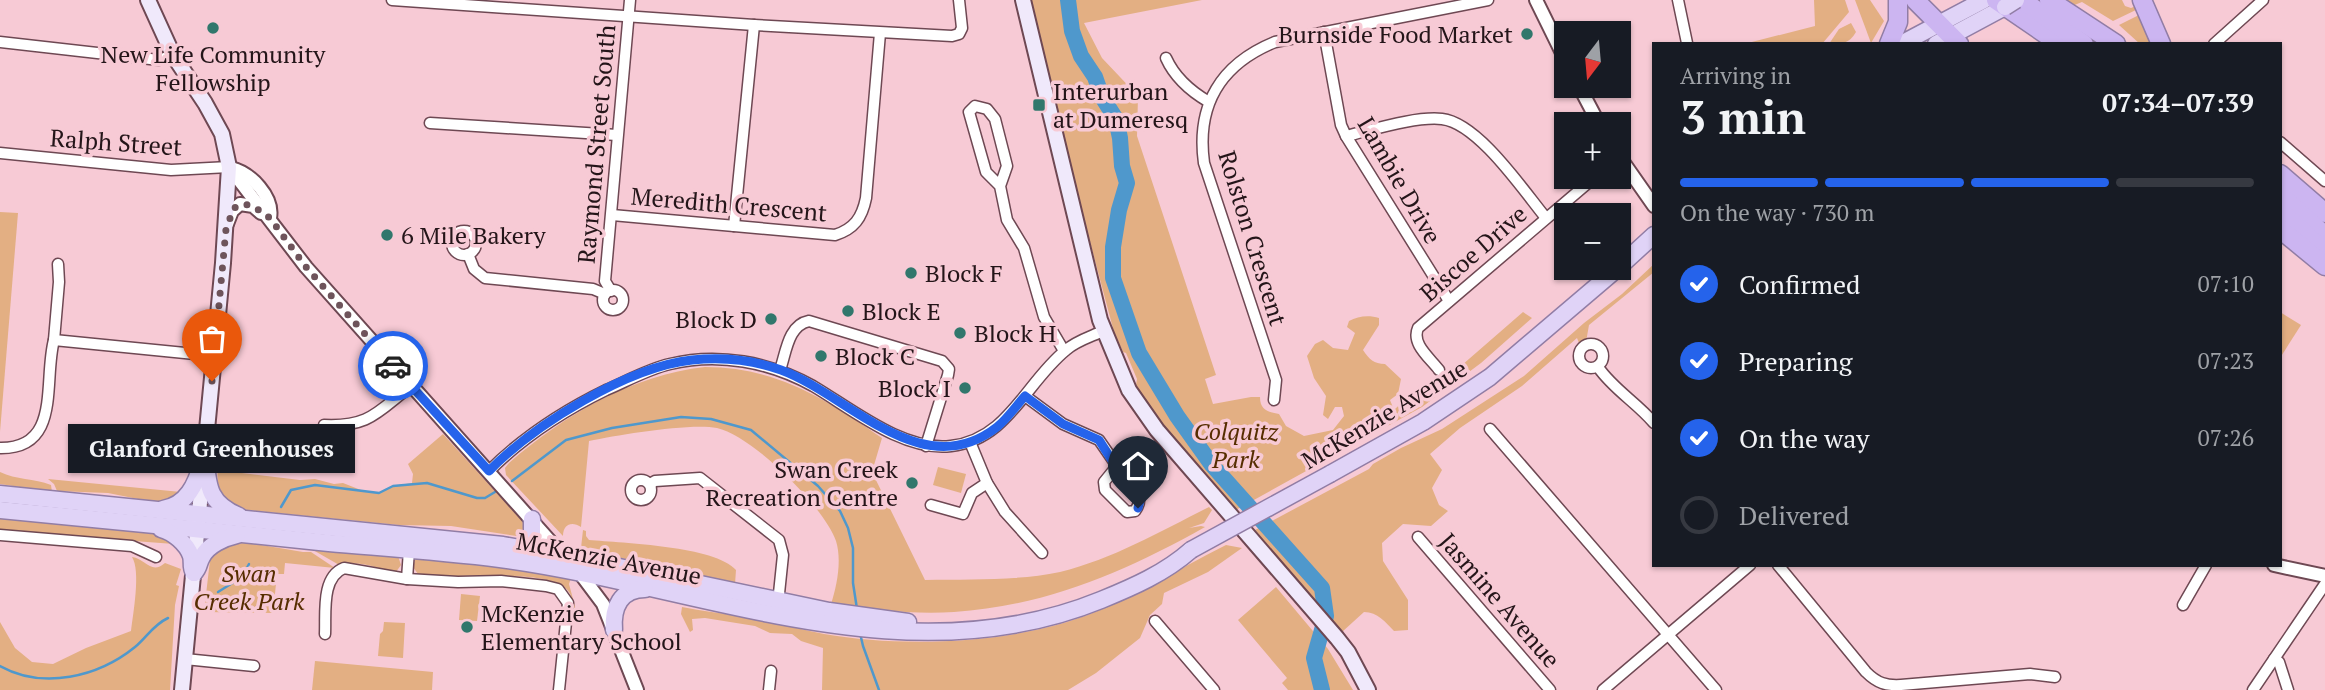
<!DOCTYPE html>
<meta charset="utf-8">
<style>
body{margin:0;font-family:"PT Serif",serif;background:#20242c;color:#f1f3f6;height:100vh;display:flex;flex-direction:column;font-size:26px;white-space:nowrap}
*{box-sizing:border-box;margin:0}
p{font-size:23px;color:#9ea1a6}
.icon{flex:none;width:38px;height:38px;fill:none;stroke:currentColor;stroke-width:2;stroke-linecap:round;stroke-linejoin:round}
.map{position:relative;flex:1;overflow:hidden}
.details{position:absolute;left:1652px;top:42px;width:630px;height:525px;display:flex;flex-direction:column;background:#171b24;border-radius:0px;box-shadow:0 2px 5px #0004}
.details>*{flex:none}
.needle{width:46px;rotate:196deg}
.tools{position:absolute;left:1554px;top:21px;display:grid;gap:14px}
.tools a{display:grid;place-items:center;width:77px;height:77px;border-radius:0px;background:#171b24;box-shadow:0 2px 5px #0004;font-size:35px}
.pin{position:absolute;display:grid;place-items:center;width:60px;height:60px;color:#fff;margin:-72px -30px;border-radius:50% 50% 50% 0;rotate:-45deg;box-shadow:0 0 7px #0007}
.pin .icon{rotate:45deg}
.courier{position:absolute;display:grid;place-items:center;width:70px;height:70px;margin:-35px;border:5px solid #2563eb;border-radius:50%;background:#fff;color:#222;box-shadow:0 2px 9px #0007}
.bubble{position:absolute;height:49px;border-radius:0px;background:#171b24;box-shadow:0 2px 5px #0004;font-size:23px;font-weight:600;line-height:49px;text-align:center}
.summary em{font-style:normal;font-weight:600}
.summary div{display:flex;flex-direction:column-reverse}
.summary{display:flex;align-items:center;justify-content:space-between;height:119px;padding:0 28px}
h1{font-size:46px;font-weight:600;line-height:52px}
.bar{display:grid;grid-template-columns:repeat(4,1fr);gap:10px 7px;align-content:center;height:84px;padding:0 28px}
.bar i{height:9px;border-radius:5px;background:#363941}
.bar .current{background:#2563eb}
.bar p{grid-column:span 4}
ol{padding:0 28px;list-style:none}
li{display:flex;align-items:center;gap:21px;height:77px}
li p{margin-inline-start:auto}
li .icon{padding:7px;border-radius:50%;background:#2563eb;color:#fff;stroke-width:4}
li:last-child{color:#9ea1a6}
li i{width:38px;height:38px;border:4px solid #363941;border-radius:50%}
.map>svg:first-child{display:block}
</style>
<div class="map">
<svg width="2325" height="690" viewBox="0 0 2325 690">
<rect width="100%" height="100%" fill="#f7cad5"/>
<g fill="#e3af83">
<path d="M1031 0H1202L1084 23 1102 58 1138 96 1137 136 1216 375 1205 379 1213 404 1251 397H1260C1260 411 1269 412 1279 414L1286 426 1304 436 1333 430 1344 416 1342 407H1335L1328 419 1323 415 1326 396 1314 378 1307 356 1315 344 1323 340 1333 348 1348 350 1355 333 1347 327 1349 321C1358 316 1369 315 1379 318V325L1363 350C1369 359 1374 364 1385 364L1401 379 1398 394 1390 400 1394 410 1412 393 1454 372 1523 312 1532 318 1481 363 1422 407 1234 511 1157 419 1136 385 1137 379 1126 353 1123 352 1114 332 1077 193Z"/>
<path d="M1814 0H1845L1849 12 1822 44H1744L1815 26Z"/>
<path d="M1855 0H1870L1884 21 1871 43Z"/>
<path d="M2063 0H2122L2125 6 2131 8 2136 6 2138 9 2113 21 2082 2 2072 6Z"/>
<path d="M2141 14 2155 44H2140L2119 25Z"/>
<path d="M1851 23 1856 32C1849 44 1842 44 1829 44L1839 29Z"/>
<path d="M0 212 18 213 0 432Z"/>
<path d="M1654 264V272L1589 325 1586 342 1579 343 1577 338 1522 386 1460 428 1430 454 1442 470 1432 488 1439 505 1448 511 1431 526 1403 524 1382 543 1383 561 1408 600V630L1394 631C1385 622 1378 612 1364 612L1342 632 1255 530 1369 469 1373 464 1401 448 1442 429 1524 376 1584 323 1622 294Z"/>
<path d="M2280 312 2301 325 2280 358Z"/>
<path d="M705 367C776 367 826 399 882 438L872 472 925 580C970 579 1017 581 1060 572 1113 559 1161 531 1209 507L1212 510 1204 523 1189 528 1201 526 1205 527C1125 572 1046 606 954 612 913 615 871 609 831 604 837 586 842 560 836 541 824 507 753 436 717 428 689 423 619 435 589 441L581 527C572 521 563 524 563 536L506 475 505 468 509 463C564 415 632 375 705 367Z"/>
<path d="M443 434 522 521 527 528 523 537 451 526 399 525 247 510C226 505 215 491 218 470L300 480 315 479 334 484 343 483 366 492 379 493 393 486 412 483 413 474 408 464Z"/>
<path d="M938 467 966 474 961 493 933 485Z"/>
<path d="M0 472C16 480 34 478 51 485L52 492 0 484Z"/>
<path d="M48 479 181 492 174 500 158 503 108 493 57 491 54 484Z"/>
<path d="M0 518 157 532 174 544 0 531Z"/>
<path d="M583 530 586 531V536L589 540C623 543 715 546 736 570L735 584 586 550 581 548Z"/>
<path d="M250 543 303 552H311L335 568 285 563 284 574H277L273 613 204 612 210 560C219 545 234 543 250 543Z"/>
<path d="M1226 545 1242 548 1208 572 1164 593 1162 604 1150 615 1140 638 1096 673 1068 690H822L823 648 801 641 792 634 770 633 755 626 705 618 692 619 693 630 690 632 681 614 682 607C702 611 721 613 740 616 768 620 796 629 824 634 899 647 994 644 1067 622 1123 605 1174 571 1226 545Z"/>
<path d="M313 550 398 556 401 565 396 572C377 569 359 559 341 566Z"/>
<path d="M132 557C146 559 151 575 165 563L181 569 176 585 179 586 175 605 170 690H0V622L15 648 32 662 53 664 86 648 131 631C133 614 141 571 132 557Z"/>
<path d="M419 557 489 563 571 578 569 584 577 614 573 617C573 606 574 594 564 587 541 569 453 578 422 576L418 574 413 567 415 560Z"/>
<path d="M1276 587 1328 649 1353 690H1288L1282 683 1287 678 1238 620Z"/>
<path d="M461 594 480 596 477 621 459 620Z"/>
<path d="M384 622 405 623 403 658 378 656 380 634 383 631Z"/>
<path d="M315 661 433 672 432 690H312Z"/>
</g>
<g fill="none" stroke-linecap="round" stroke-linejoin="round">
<g stroke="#4f98cc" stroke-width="2.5">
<path d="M512 481 566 440 612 428 681 417 711 419 751 430 818 486 840 511 848 528 853 548V583L857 609"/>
<path d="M281 507 291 490 315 485 379 493 393 486 427 483 477 498H485L495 492"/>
<path d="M218 592 242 577 249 564"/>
<path d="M860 633 863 646 879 690"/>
<path d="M0 666C43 690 98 677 135 647 147 637 153 625 168 618"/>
</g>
<path stroke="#4f98cc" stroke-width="16" d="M1068 0 1072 31 1081 56 1095 77 1102 97 1116 119 1120 138 1122 166 1127 183 1119 210 1113 247V278L1139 353 1177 416 1212 465 1322 588 1326 616 1314 658 1322 690"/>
<defs>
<g id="minor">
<path d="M392 0 754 25 952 36 959 34 962 28 959 0"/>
<path d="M1678 0 1687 43"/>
<path d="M1324 32 1341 125 1346 136 1449 301"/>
<path d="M0 42 159 60 173 55"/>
<path d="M2214 44 2263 0"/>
<path d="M1166 58C1175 78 1190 91 1209 102"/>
<path d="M430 123 617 135"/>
<path d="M1346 136C1372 130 1416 116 1442 119 1478 123 1523 190 1546 218"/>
<path d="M2280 142 2325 181"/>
<path d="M0 153 171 170 229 167"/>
<path d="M1000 186 986 172 969 112 975 106 987 109 995 119 1007 166 1000 186 1007 220 1024 248 1044 317 1064 351"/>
<path d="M612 215 835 235C854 229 862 218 866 198L880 33"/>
<path d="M734 226 754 25"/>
<circle cx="464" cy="243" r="12"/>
<path d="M468 254 474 269 485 278 593 289 605 294"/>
<circle cx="613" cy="300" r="10"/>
<path d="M611 291 605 281 630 0"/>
<path d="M54 340 59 282 58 264"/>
<circle cx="1591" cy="356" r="12"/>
<path d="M1598 367C1613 389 1636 402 1654 423"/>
<path d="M780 370C786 353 788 325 809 321L942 361 949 369 948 375 926 446"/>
<path d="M1439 370C1430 358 1411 344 1418 328L1595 177"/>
<path d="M1025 396 1063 424 1099 440 1117 466C1128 480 1148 493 1135 511L1127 512 1105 490 1104 482 1117 466"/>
<path d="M1274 400 1276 380 1204 163C1196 105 1221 64 1275 42L1488 0"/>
<path d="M324 425C370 427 377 412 411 386"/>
<path d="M1490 429 1716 690"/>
<path d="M970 442 987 483 1005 512 1042 553"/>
<path d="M0 448C62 449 43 381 54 340L215 356"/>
<path d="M489 471C523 437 563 411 606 390 627 381 648 369 670 364 718 352 770 362 813 386 852 409 904 452 951 446 1008 440 1026 382 1066 350 1076 341 1090 337 1103 331"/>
<circle cx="641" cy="490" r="10"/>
<path d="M650 484 655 481 700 478 779 540 783 555 778 603"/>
<path d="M931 505 963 514 972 493 987 483"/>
<path d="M0 535 132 546 156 557"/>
<path d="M1418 537 1550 690"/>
<path d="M1778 565 1866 672C1877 683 1886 686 1901 685L2030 674 2055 677"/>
<path d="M407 579 409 550"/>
<path d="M2183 605 2206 565"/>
<path d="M1155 621 1214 690"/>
<path d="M325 634C326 613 321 577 344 568L407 579 458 582 501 581 546 586 558 589 568 603 559 690"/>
<path d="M185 659 254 666"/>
<path d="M2274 659 2279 662 2288 690"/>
<path d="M769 690 771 671"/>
<path d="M1603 690 1750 565"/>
<path d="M2253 690 2325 584"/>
</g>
<g id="tertiary">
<path d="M1536 0 1566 61"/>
<path d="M1579 86 1599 124"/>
<path d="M1619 156 1654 206"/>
<path d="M229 167 306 267 566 559"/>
<path d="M231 168C251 173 274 197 270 218"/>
<path d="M227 224 232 211 240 204 253 206 261 213"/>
<path d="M2274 565 2325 576"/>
<path d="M579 572 603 604 637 690"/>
</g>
<g id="secondary">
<path d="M148 0 173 55 205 103 222 134 229 167 223 263 182 690"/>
<path d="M1023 0 1100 320 1129 390 1157 430 1337 638 1348 652 1368 690"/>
</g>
<g id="primary">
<path d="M1901 44 1984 0"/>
<path d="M1936 44 2005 7"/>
<path d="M1619 267 1654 235"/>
<path d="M205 455C208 486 208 503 239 516"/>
<path d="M1330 474 1423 422 1490 377 1618 268"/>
<path d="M0 494 503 545 586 560 829 611 908 622"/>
<path d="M163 509C187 505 196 484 202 463"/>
<path d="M0 510C110 520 219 532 329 543 386 548 443 552 500 559 698 585 903 681 1101 600 1133 587 1165 573 1191 550"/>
<path d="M161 529C173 532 187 544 191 556 193 563 190 566 194 573"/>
<path d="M522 548 532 538V519"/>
<path d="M194 573C200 567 198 563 202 557 208 545 224 538 237 535"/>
<path d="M614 630C612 607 621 589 645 589"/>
</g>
<g id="motorway">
<path d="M1915 0 1959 44"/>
<path d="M1996 0 2060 44"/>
<path d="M2022 0 2084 44"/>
<path d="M2049 0 2116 44"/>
<path d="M2142 0 2161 44"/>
<path d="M1889 44 1898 22V0"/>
<path d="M2280 174 2325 213"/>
<path d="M2280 195 2322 233"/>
<path d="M2280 211 2325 252"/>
<path d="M2280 229 2325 266"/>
</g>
</defs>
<use href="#minor" stroke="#6e4853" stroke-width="13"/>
<use href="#tertiary" stroke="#6e4853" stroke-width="16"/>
<use href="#secondary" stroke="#6e4853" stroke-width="18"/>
<use href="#primary" stroke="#917da5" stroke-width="19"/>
<use href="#motorway" stroke="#917da5" stroke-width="21"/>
<use href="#minor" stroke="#fff" stroke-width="10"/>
<use href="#tertiary" stroke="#fff" stroke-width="12"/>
<use href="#secondary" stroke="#f0e9fb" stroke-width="14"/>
<use href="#primary" stroke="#e0d3f7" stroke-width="16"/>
<use href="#motorway" stroke="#ccb5f1" stroke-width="18"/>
<defs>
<g id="primary-bridge">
<path d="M2005 7 2016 0"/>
<path d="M1191 550 1330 474"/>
</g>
</defs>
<use href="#primary-bridge" stroke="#917da5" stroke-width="19" stroke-linecap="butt"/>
<use href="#primary-bridge" stroke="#e0d3f7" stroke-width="16"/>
</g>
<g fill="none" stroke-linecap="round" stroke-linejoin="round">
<path stroke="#6e545b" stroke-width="7" stroke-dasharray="0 12.6" d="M212 381 226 229 234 208 243 204 253 206 270 218 306 267 393 366"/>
<path stroke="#2563eb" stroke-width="9" d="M393 366 489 471C534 425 627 367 692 360 721 357 753 360 781 370 849 395 922 486 997 427 1008 418 1016 406 1025 396L1063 424 1099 440 1113 462 1139 492 1140 501 1138 508"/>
</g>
<g fill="#31776c" stroke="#f7cad5" stroke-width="2.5">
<circle cx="213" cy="28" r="7"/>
<circle cx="1527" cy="34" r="7"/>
<rect x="1032" y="98" width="14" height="14" rx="3.5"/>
<circle cx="387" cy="235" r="7"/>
<circle cx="911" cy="273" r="7"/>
<circle cx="848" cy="311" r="7"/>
<circle cx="771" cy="319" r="7"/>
<circle cx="960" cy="333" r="7"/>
<circle cx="821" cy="356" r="7"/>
<circle cx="965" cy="388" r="7"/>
<circle cx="912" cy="483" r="7"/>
<circle cx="467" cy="627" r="7"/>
</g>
<g text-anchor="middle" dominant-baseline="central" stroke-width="7" stroke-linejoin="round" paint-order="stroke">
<g font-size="24" fill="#241519" stroke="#f7cad5" text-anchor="start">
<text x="1513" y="34" text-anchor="end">Burnside Food Market</text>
<text x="213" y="54" text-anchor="middle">New Life Community<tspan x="213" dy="28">Fellowship</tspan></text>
<text x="1053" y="91">Interurban<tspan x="1053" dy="28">at Dumeresq</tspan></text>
<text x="401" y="235">6 Mile Bakery</text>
<text x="925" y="273">Block F</text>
<text x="862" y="311">Block E</text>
<text x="757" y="319" text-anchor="end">Block D</text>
<text x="974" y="333">Block H</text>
<text x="835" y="356">Block C</text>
<text x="951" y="388" text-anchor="end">Block I</text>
<text x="898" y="469" text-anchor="end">Swan Creek<tspan x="898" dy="28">Recreation Centre</tspan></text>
<text x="481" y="613">McKenzie<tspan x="481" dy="28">Elementary School</tspan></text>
</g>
<g font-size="24" fill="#241519" stroke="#f7cad5">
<text transform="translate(116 142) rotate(4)">Ralph Street</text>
<text transform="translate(596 144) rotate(-85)">Raymond Street South</text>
<text transform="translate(1400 180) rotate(60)">Lambie Drive</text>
<text transform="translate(729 204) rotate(5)">Meredith Crescent</text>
<text transform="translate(1253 238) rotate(73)">Rolston Crescent</text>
<text transform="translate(1473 253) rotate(-41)">Biscoe Drive</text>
<text transform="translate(1384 414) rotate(-31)">McKenzie Avenue</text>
<text transform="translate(609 558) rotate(11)">McKenzie Avenue</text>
<text transform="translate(1500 600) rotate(49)">Jasmine Avenue</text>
</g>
<g font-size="24" font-style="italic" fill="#562d00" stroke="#f7cad5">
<text x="1236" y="431">Colquitz<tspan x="1236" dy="28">Park</tspan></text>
<text x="249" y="573">Swan<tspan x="249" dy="28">Creek Park</tspan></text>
</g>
</g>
</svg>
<div class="tools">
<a><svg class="needle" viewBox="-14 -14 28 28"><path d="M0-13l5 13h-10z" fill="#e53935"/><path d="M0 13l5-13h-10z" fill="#9ea1a6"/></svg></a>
<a>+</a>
<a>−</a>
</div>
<div class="pin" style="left:212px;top:381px;background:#ea580c"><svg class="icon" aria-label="bag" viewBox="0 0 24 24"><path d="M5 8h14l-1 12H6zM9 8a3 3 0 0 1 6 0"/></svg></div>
<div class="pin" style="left:1138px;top:508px;background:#1f2937"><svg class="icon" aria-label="home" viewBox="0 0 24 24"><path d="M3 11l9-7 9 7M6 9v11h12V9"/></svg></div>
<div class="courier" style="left:393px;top:366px"><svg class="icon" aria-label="car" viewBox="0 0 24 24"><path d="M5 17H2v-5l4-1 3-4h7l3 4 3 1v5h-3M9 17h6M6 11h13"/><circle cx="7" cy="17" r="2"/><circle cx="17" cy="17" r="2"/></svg></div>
<div class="bubble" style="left:68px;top:424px;width:287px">Glanford Greenhouses</div>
<section class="details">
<div class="summary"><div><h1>3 min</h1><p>Arriving in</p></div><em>07:34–07:39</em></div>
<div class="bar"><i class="current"></i><i class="current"></i><i class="current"></i><i></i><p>On the way · 730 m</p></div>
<ol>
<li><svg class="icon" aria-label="check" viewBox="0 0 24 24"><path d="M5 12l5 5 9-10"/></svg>Confirmed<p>07:10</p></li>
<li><svg class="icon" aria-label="check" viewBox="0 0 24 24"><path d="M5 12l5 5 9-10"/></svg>Preparing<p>07:23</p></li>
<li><svg class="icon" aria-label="check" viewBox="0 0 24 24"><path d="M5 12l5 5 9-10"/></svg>On the way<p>07:26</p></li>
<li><i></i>Delivered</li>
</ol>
</section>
</div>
